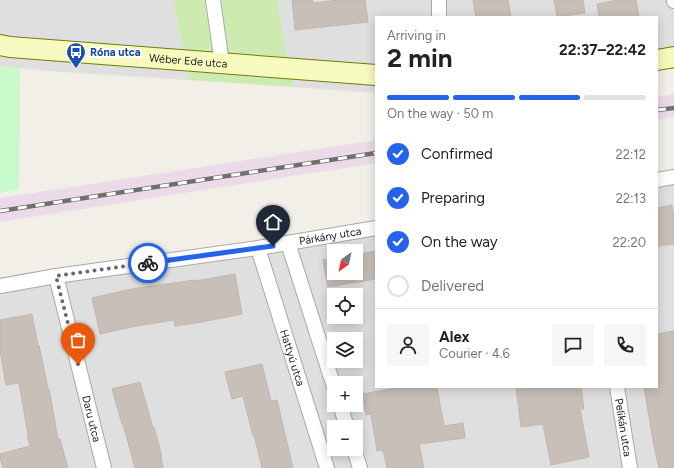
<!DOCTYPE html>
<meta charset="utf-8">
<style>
body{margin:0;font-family:Figtree,sans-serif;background:#f6f6f6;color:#222;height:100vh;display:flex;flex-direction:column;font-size:15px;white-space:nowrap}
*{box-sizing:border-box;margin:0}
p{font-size:13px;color:#767676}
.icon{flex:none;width:22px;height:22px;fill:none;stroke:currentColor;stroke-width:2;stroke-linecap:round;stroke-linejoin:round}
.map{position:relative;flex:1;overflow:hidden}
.sheet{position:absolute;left:375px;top:16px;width:283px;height:372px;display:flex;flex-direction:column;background:#fff;border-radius:0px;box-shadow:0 2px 10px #0003}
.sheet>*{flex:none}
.needle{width:26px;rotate:213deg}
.buttons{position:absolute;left:327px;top:244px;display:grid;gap:8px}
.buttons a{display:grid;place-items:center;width:36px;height:36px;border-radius:0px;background:#fff;box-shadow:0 2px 10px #0003;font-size:20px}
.pin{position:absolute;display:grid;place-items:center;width:34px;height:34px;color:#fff;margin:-41px -17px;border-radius:50% 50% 50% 0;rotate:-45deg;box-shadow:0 0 4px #0007}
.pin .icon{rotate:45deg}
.courier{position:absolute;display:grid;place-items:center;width:40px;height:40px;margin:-20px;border:3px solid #2563eb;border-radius:50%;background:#fff;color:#222;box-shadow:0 1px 5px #0007}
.overview em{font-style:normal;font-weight:700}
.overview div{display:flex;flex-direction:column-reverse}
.overview{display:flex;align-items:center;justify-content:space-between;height:68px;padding:0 12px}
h1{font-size:26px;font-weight:700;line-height:30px}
.bar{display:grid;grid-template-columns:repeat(4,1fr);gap:6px 4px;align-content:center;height:48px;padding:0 12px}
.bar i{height:5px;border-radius:3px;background:#e0e0e0}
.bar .selected{background:#2563eb}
.bar p{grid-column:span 4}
.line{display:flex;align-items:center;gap:10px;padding:0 12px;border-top:1px solid #e0e0e0}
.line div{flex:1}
.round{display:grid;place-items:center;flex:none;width:42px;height:42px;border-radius:0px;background:#f6f6f6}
ol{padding:0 12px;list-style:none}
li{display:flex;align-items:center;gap:12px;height:44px}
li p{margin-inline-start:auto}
li .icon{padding:4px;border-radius:50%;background:#2563eb;color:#fff;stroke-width:4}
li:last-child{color:#767676}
li i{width:22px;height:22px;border:2px solid #e0e0e0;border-radius:50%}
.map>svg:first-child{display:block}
</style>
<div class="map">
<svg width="674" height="468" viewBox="0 0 674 468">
<rect width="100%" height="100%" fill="#f2efe9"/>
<g fill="#e0dfdf" fill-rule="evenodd">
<path d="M0 0H173L189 80 47 71 0 66Z"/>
<path d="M277 0H674V68L657 71V17H376V93L293 87Z"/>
<path d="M674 172V468H0V292L376 224V387H657V175ZM334 251H356V273H334ZM334 295H356V317H334ZM334 339H356V361H334ZM334 383H356V405H334ZM334 427H356V449H334Z"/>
</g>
<g fill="#ebdbe8">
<path d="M674 94V117L657 120V97Z"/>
<path d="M376 140V163L0 222V198Z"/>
</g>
<path fill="#cdebb0" d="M173 0H277L293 87 189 80Z"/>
<path fill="#c8facc" d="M0 66 20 68 19 189 0 193Z"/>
<g fill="#c7bfb8" stroke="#c4b6ab">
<path d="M292 0H312L313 3 339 0H365L368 22 295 30Z"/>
<path d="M473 0H508L511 17H476Z"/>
<path d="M554 0H583L585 13 557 17Z"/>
<path d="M619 0H636L639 17H599L597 4Z"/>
<path d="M672 205 674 219V244L657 246V208Z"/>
<path d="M376 251V279L328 287 323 260 334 258V273H356V255Z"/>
<path d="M235 274 242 314 202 322 175 326 174 320 136 326 100 334 92 298 131 289 195 280V281Z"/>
<path d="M32 314 38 346 39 345 48 389H49L58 439H60L68 468H3L0 458V454L30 446 27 435H28L19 383 6 385 0 351V320Z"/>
<path d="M674 331V468H659L654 446 644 387H657V334Z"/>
<path d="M262 364 271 401 277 400 293 468H262L254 435 253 436 243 396 232 399 225 372Z"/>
<path d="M140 382 153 428 154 427 162 457H161L163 468H135L123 424H122L112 389Z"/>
<path d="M403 387H437L444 426 463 423 465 438 419 444 424 468H387L383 450 377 451 371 414 366 415 362 394Z"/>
<path d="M516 387H581L584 409H580L589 457 551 465 543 424 521 427Z"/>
</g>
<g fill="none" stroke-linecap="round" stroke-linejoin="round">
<defs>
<g id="street">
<path d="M213 0 222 64"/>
<path d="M439 0V17"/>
<path d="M674 0V1"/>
<path d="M657 180 674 177"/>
<path d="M288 243 334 387"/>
<path id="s1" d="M258 248 327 468"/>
<path id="s2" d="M56 276 104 468"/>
<path id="s3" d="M0 286 56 276 258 248 376 228"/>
<path id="s4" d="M617 387 630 468"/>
<path d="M340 405 347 427"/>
<path d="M354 449 360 468"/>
</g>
<g id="secondary">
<path id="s5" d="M0 45 10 47 376 75"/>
<path d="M657 60 674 57"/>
</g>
</defs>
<use href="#street" stroke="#a9a9a9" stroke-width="16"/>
<use href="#secondary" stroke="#707d05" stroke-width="22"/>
<use href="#street" stroke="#fff" stroke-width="14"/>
<use href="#secondary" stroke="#f7fabf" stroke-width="20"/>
<defs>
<g id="rail">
<path d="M657 110 674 108"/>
<path d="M0 211 376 153"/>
</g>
</defs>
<use href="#rail" stroke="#707070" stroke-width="4.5"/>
<use href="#rail" stroke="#fff" stroke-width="3" stroke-dasharray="9" stroke-linecap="butt"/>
</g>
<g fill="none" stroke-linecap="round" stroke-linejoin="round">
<path stroke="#6b6a68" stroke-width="4" stroke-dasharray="0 7.2" d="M78 364 56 276 148 263"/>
<path stroke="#2563eb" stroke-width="5" d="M148 263 273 246"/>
</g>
<defs>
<symbol id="bus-pin" viewBox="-11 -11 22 30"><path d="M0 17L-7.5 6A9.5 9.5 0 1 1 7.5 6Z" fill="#1a4fb4" stroke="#fff"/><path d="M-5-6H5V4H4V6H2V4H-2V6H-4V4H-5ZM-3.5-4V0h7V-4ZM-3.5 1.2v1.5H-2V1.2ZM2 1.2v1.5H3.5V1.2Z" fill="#fff"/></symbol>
</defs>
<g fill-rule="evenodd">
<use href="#bus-pin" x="65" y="41" width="22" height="30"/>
</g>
<g text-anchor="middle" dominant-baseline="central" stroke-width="4" stroke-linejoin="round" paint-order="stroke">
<g font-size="11" font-weight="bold" fill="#164399" stroke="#fff" text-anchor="start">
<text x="90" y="52">Róna utca</text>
</g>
<g font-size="11" fill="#222" stroke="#fff">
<text stroke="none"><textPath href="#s5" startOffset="189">Wéber Ede utca</textPath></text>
<text stroke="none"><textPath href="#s3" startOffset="334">Párkány utca</textPath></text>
<text stroke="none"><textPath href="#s1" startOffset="115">Hattyú utca</textPath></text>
<text stroke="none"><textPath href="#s2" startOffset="147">Daru utca</textPath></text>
<text stroke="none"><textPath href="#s4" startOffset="41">Pelikán utca</textPath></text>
</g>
</g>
</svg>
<div class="buttons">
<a><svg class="needle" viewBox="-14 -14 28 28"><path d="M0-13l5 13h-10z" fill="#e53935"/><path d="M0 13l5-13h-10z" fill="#767676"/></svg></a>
<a><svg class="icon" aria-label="locate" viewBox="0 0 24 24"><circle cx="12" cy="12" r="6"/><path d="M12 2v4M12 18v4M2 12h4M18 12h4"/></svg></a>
<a><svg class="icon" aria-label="layers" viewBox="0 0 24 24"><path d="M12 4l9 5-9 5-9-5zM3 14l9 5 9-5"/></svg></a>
<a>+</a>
<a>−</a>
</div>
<div class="pin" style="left:78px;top:364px;background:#ea580c"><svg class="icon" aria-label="bag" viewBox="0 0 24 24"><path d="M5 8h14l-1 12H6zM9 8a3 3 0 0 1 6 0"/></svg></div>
<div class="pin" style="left:273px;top:246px;background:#1f2937"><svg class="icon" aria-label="home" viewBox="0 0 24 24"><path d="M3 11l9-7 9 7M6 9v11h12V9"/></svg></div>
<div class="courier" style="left:148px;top:263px"><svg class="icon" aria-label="bike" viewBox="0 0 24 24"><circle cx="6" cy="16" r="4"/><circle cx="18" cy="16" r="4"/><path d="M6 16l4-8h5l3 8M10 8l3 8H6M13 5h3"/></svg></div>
<section class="sheet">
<div class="overview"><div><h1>2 min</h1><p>Arriving in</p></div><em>22:37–22:42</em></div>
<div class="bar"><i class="selected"></i><i class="selected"></i><i class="selected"></i><i></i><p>On the way · 50 m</p></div>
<ol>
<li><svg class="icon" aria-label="check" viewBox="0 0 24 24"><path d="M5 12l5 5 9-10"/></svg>Confirmed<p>22:12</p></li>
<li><svg class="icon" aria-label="check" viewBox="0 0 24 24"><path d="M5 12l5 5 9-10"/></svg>Preparing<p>22:13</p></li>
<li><svg class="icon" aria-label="check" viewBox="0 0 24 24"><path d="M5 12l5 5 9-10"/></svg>On the way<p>22:20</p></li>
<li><i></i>Delivered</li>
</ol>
<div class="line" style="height:72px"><a class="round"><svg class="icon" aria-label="person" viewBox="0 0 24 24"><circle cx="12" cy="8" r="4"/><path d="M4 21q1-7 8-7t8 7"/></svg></a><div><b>Alex</b><p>Courier · 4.6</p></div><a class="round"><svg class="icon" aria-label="chat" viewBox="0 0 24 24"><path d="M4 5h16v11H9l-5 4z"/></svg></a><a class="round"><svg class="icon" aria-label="phone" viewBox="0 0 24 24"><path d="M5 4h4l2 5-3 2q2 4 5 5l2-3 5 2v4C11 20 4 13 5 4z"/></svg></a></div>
</section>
</div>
